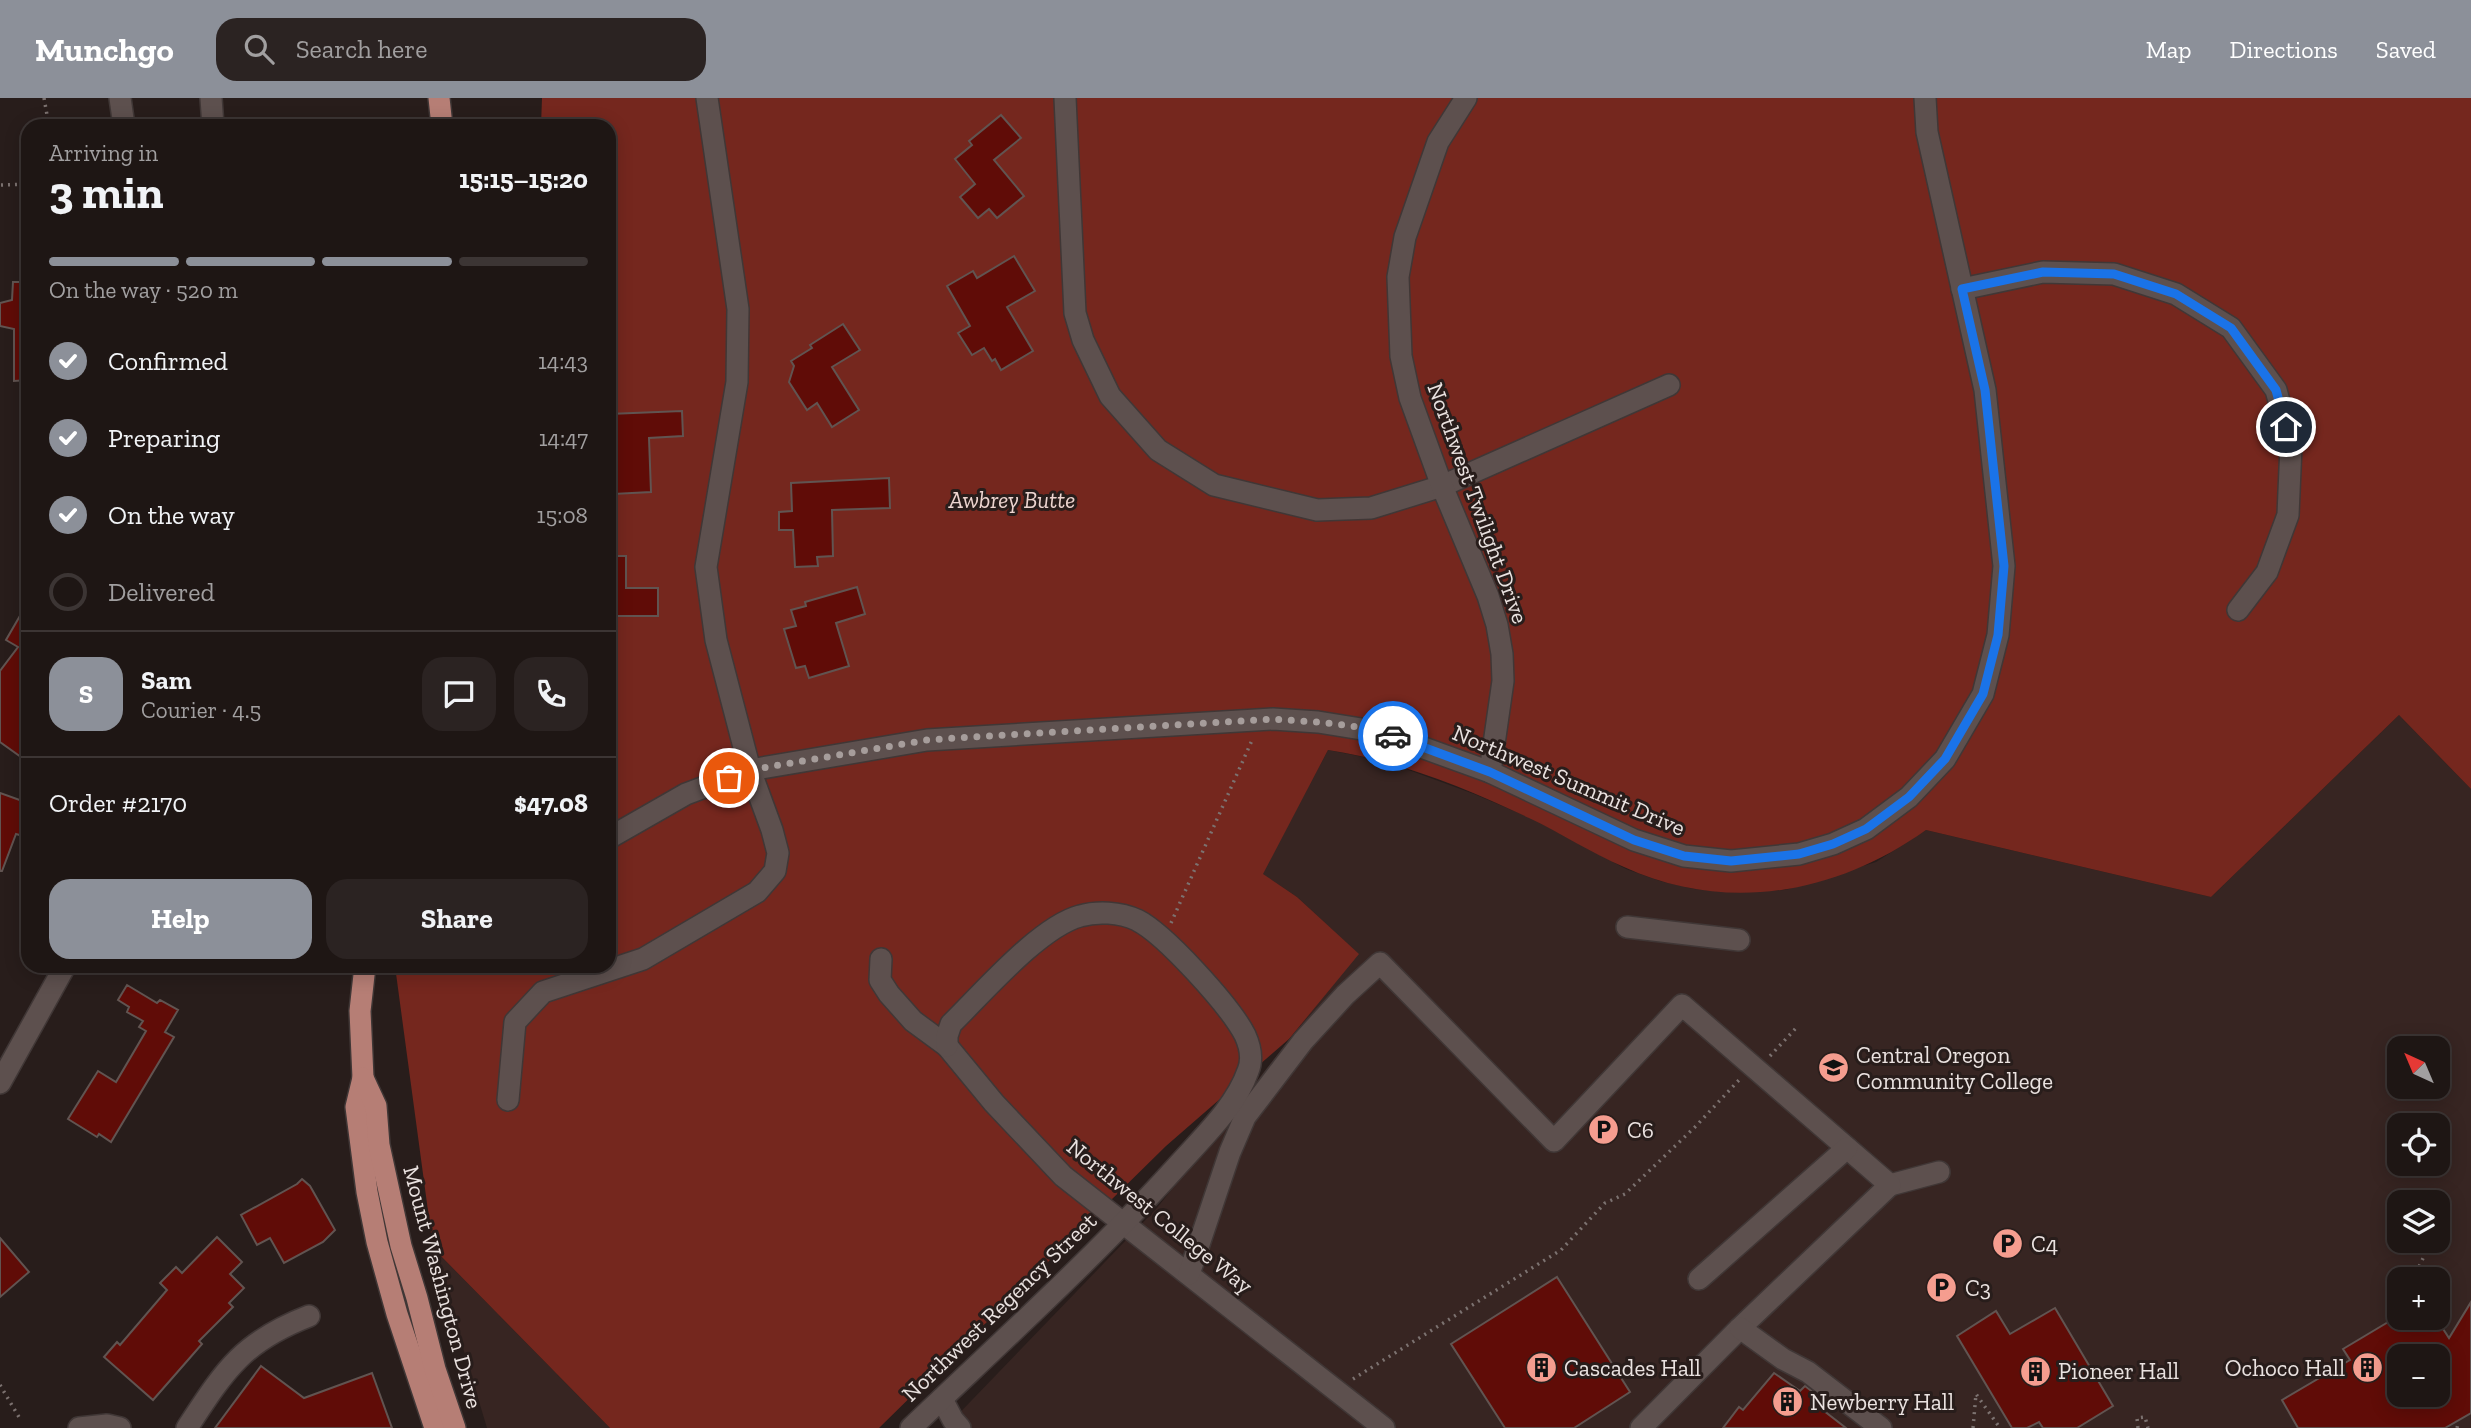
<!DOCTYPE html>
<meta charset="utf-8">
<style>
body{margin:0;font-family:"Zilla Slab",serif;background:#2b2322;color:#f1f3f6;height:100vh;display:flex;flex-direction:column;font-size:26px;white-space:nowrap}
*{box-sizing:border-box;margin:0}
p{font-size:23px;color:#a19fa0}
.icon{flex:none;width:38px;height:38px;fill:none;stroke:currentColor;stroke-width:2;stroke-linecap:round;stroke-linejoin:round}
.map{position:relative;flex:1;overflow:hidden}
.panel{position:absolute;left:21px;top:21px;width:595px;height:854px;display:flex;flex-direction:column;background:#1e1614;border-radius:21px;box-shadow:0 4px 18px #0003,0 0 0 2px #3c3534}
.panel>*{flex:none}
.needle{width:46px;rotate:316deg}
.fabs{position:absolute;left:2387px;top:938px;display:grid;gap:14px}
.fabs a{display:grid;place-items:center;width:63px;height:63px;border-radius:14px;background:#1e1614;box-shadow:0 4px 18px #0003,0 0 0 2px #3c3534;font-size:35px}
.pin{position:absolute;display:grid;place-items:center;width:60px;height:60px;color:#fff;margin:-30px;border:4px solid #fff;border-radius:50%;box-shadow:0 2px 7px #0007}
.courier{position:absolute;display:grid;place-items:center;width:70px;height:70px;margin:-35px;border:5px solid #1a73e8;border-radius:50%;background:#fff;color:#222;box-shadow:0 2px 9px #0007}
.head em{font-style:normal;font-weight:800}
.head div{display:flex;flex-direction:column-reverse}
.head{display:flex;align-items:center;justify-content:space-between;height:119px;padding:0 28px}
h1{font-size:46px;font-weight:800;line-height:52px}
.bar{display:grid;grid-template-columns:repeat(4,1fr);gap:10px 7px;align-content:center;height:84px;padding:0 28px}
.bar i{height:9px;border-radius:5px;background:#3c3534}
.bar .on{background:#8c9099}
.bar p{grid-column:span 4}
.line{display:flex;align-items:center;gap:18px;padding:0 28px;border-top:2px solid #3c3534}
.line div{flex:1}
.round{display:grid;place-items:center;flex:none;width:74px;height:74px;border-radius:21px;background:#2b2322}
ol{padding:0 28px;list-style:none}
li{display:flex;align-items:center;gap:21px;height:77px}
li p{margin-inline-start:auto}
li .icon{padding:7px;border-radius:50%;background:#8c9099;color:#fff;stroke-width:4}
li:last-child{color:#a19fa0}
li i{width:38px;height:38px;border:4px solid #3c3534;border-radius:50%}
.action{display:flex;gap:14px;margin-top:auto;padding:14px 28px}
.action a{flex:1;height:80px;border-radius:21px;background:#8c9099;color:#fff;font-size:28px;font-weight:800;line-height:80px;text-align:center}
.action a+a{background:#2b2322;color:#f1f3f6}
header{display:flex;align-items:center;gap:42px;box-sizing:border-box;height:98px;padding:0 35px;background:#8c9099;color:#fff}
header strong{font-size:33px}
nav{display:flex;gap:38px;margin-inline-start:auto;font-size:24px}
.search{width:490px;height:63px;background:#2b2322;display:flex;align-items:center;gap:18px;box-sizing:border-box;padding:0 24px;border-radius:21px;color:#a19fa0;font-size:26px}
.map>svg:first-child{display:block}
</style>
<header>
<strong>Munchgo</strong>
<div class="search"><svg class="icon" aria-label="search" viewBox="0 0 24 24"><circle cx="10" cy="10" r="6"/><path d="M15 15l6 6"/></svg>Search here</div>
<nav><a>Map</a><a>Directions</a><a>Saved</a></nav>
</header>
<div class="map">
<svg width="2471" height="1330" viewBox="0 0 2471 1330">
<rect width="100%" height="100%" fill="#281d1b"/>
<g fill="#372522" fill-rule="evenodd">
<path d="M2399 617 2471 691V1330H945L1157 1110 1321 901 1358 856 1297 799 1262 776 1328 652 1384 663 1474 696 1531 720 1626 771 1660 783 1694 791 1726 794 1785 792 1876 764 1926 732 2211 799ZM2399 950H2438V989H2399ZM2399 1027H2438V1066H2399ZM2399 1104H2438V1143H2399ZM2399 1181H2438V1220H2399ZM2399 1258H2438V1297H2399Z"/>
<path d="M433 1150 610 1330H487Z"/>
</g>
<path fill="#75271e" d="M542 0H2471V691L2399 617 2211 799 1926 732C1836 796 1727 816 1624 769 1591 755 1561 735 1529 720 1466 690 1397 662 1328 652L1263 776 1297 799 1359 856 1289 941 1166 1048 879 1330H610L433 1150 395 868H609V28H541Z"/>
<g fill="#600c07" stroke="#615451" stroke-width="2" fill-rule="evenodd">
<path d="M1001 17 1021 40 994 62 1024 98 997 120 989 111 978 120 960 99 975 86 955 61 972 47 969 43Z"/>
<path d="M1014 158 1035 193 1007 209 1033 253 1001 272 995 261 992 263 984 250 972 257 958 235 970 228 947 188 973 173 977 180Z"/>
<path d="M13 184H28V282L14 283V231L0 228V205L12 202Z"/>
<path d="M843 226 860 252 832 269 859 312 832 329 817 305 807 312 789 284 794 268 791 263 812 250 810 247Z"/>
<path d="M682 313 683 338 649 340 651 394 613 396 612 371H609V316Z"/>
<path d="M889 380 890 410 832 412 833 458 817 459 818 468 795 469 793 432H779V414L792 413 791 385Z"/>
<path d="M609 458H626V490H658V518H609Z"/>
<path d="M857 489 865 516 836 525 849 568 809 580 805 568 796 570 784 531 796 528 791 512 806 508 805 504Z"/>
<path d="M28 504V664L0 644V573L18 549 6 542Z"/>
<path d="M0 695 28 705V724L23 738 16 736 2 773H0Z"/>
<path d="M127 887 157 905 160 902 178 912 165 934 174 939 111 1044 99 1036 97 1039 68 1021 98 973 116 984 146 933 139 929 143 923 127 914 129 909 118 902Z"/>
<path d="M302 1081 310 1088 335 1132 323 1144 284 1165 270 1140 257 1147 241 1117 297 1086Z"/>
<path d="M217 1139 242 1164 230 1176 244 1190 229 1205 233 1209 199 1243 202 1246 153 1302 104 1259 117 1244 120 1247 167 1192 160 1185 176 1169 182 1175Z"/>
<path d="M0 1140 29 1174 0 1199Z"/>
<path d="M1557 1179 1630 1294 1574 1330H1505L1451 1246Z"/>
<path d="M2471 1204V1315L2445 1330H2298L2282 1302 2350 1262 2343 1251 2395 1220H2436L2449 1240ZM2399 1258H2438V1297H2399Z"/>
<path d="M2055 1210 2113 1308 2077 1330H2043L2039 1324 2027 1330H2012L1957 1238 1996 1213 2010 1236Z"/>
<path d="M261 1268 304 1300 372 1275 392 1330H215Z"/>
<path d="M1774 1275 1800 1293 1805 1288 1824 1303 1819 1309 1846 1330H1723L1739 1309 1743 1312Z"/>
</g>
<g fill="none" stroke-linecap="round" stroke-linejoin="round">
<defs>
<g id="minor">
<path d="M120 0 124 28"/>
<path d="M211 0 213 28"/>
<path d="M1065 0 1075 215 1083 242 1110 298 1158 352 1214 387 1317 412 1371 410 1442 388 1669 287"/>
<path d="M1466 0 1438 44 1405 139 1398 179 1401 258 1410 300 1442 388 1488 498 1497 527 1502 556 1503 583 1490 674"/>
<path d="M1962 191 2043 174 2114 176 2176 196 2231 230 2276 292 2291 348 2288 417 2267 474 2238 512"/>
<path d="M609 740 686 696 750 672 927 642 1273 621 1318 624 1380 634 1490 674 1634 742 1684 758 1731 763 1799 756 1833 746 1866 731 1909 699 1945 661 1983 596 1998 537 2004 468 1985 292 1927 34 1925 0"/>
<path d="M1627 829 1739 842"/>
<path d="M881 861 880 882 889 896 913 923 947 948 994 1005 1063 1078 1384 1330"/>
<path d="M0 985 65 868"/>
<path d="M508 1002 515 924 543 894 643 861 757 794 775 773 778 755 772 732 750 672 716 542 706 469 737 284 738 211 707 0"/>
<path d="M1890 1087 1939 1074"/>
<path d="M1189 1176 1230 1054 1245 1019 1303 943 1345 897 1380 865 1554 1043 1682 907 1890 1087 1740 1230 1641 1330"/>
<path d="M1699 1181 1847 1050"/>
<path d="M1740 1230 1783 1261 1808 1274 1881 1330"/>
<path d="M942 1301 953 1322 960 1330"/>
<path d="M79 1330 107 1327 120 1330"/>
<path d="M187 1330C225 1272 242 1244 309 1218"/>
<path d="M911 1330C1001 1244 1096 1158 1179 1066 1204 1038 1236 1008 1248 973 1253 961 1250 948 1245 937 1230 908 1165 836 1137 822 1120 814 1097 813 1080 818 1039 829 982 896 951 926L947 938V948"/>
</g>
<g id="major">
<path d="M439 0 442 28"/>
<path d="M365 868 360 913 363 980 356 1009 367 1094 377 1144 397 1216 435 1330"/>
<path d="M363 980 376 1008 379 1047 401 1148 417 1200 435 1271 455 1330"/>
</g>
</defs>
<use href="#minor" stroke="#403736" stroke-width="24"/>
<use href="#major" stroke="#403736" stroke-width="24"/>
<g stroke="#7c7270" stroke-width="3.5" stroke-dasharray="2 5" stroke-linecap="butt">
<path d="M44 0 49 28"/>
<path d="M1 87 28 86"/>
<path d="M1171 825 1253 640"/>
<path d="M1770 958 1797 929"/>
<path d="M2413 1181 2429 1148"/>
<path d="M2391 1216 2399 1207"/>
<path d="M1353 1281 1561 1152 1605 1105 1625 1096 1696 1028 1739 982"/>
<path d="M0 1287 19 1319"/>
<path d="M1973 1330 1976 1296 2000 1330"/>
<path d="M2138 1330 2137 1320 2145 1319 2148 1330"/>
<path d="M2457 1330 2458 1326"/>
</g>
<use href="#minor" stroke="#5d504e" stroke-width="21"/>
<use href="#major" stroke="#b67e75" stroke-width="21"/>
</g>
<g fill="none" stroke-linecap="round" stroke-linejoin="round">
<path stroke="#a69d9b" stroke-width="7" stroke-dasharray="0 12.6" d="M729 680 750 672 927 642 955 640 1273 621C1313 624 1356 625 1393 638"/>
<path stroke="#1a73e8" stroke-width="9" d="M1393 638 1490 674 1634 742 1684 758 1731 763 1799 756 1833 746 1866 731 1909 699 1945 661 1983 596 1998 537 2004 468 1985 292 1962 191 2043 174 2114 176 2176 196 2231 230 2276 292 2286 329"/>
</g>
<defs>
<symbol id="university-disc" viewBox="-11 -11 22 22"><circle r="9.5" fill="#f59d8f" stroke="#281d1b"/><path d="M0-5L7-2L0 1L-7-2ZM-4 1L0 2.5L4 1V4Q0 6-4 4Z" fill="#111"/></symbol>
<symbol id="parking-disc" viewBox="-11 -11 22 22"><circle r="9.5" fill="#f59d8f" stroke="#281d1b"/><path d="M-3.5-5.5H1a3.5 3.5 0 0 1 0 7H-1V5.5H-3.5ZM-1-3.4V-.6H.8a1.4 1.4 0 0 0 0-2.8Z" fill="#111"/></symbol>
<symbol id="building-disc" viewBox="-11 -11 22 22"><circle r="9.5" fill="#f59d8f" stroke="#281d1b"/><path d="M-4-6H4V6H1V3H-1V6H-4ZM-2.5-4.3h1.7v1.8h-1.7ZM.8-4.3h1.7v1.8H.8ZM-2.5-1h1.7V.8h-1.7ZM.8-1h1.7V.8H.8Z" fill="#111"/></symbol>
</defs>
<g fill-rule="evenodd">
<use href="#university-disc" x="1816" y="952" width="35" height="35"/>
<use href="#parking-disc" x="1586" y="1014" width="35" height="35"/>
<use href="#parking-disc" x="1990" y="1128" width="35" height="35"/>
<use href="#parking-disc" x="1924" y="1172" width="35" height="35"/>
<use href="#building-disc" x="1524" y="1252" width="35" height="35"/>
<use href="#building-disc" x="2350" y="1252" width="35" height="35"/>
<use href="#building-disc" x="2018" y="1256" width="35" height="35"/>
<use href="#building-disc" x="1770" y="1286" width="35" height="35"/>
</g>
<g text-anchor="middle" dominant-baseline="central" stroke-width="6" stroke-linejoin="round" paint-order="stroke">
<g font-size="23" font-style="italic" fill="#eed5d0" stroke="#281d1b">
<text x="1012" y="402">Awbrey Butte</text>
</g>
<g font-size="23" fill="#eae2e0" stroke="#281d1b">
<text transform="translate(1478 405) rotate(70)">Northwest Twilight Drive</text>
<text transform="translate(1569 682) rotate(23)">Northwest Summit Drive</text>
<text transform="translate(1160 1118) rotate(39)">Northwest College Way</text>
<text transform="translate(443 1189) rotate(75)">Mount Washington Drive</text>
<text transform="translate(999 1209) rotate(-44)">Northwest Regency Street</text>
</g>
<g font-size="23" fill="#eae2e0" stroke="#281d1b" text-anchor="start">
<text x="1856" y="957">Central Oregon<tspan x="1856" dy="26">Community College</tspan></text>
<text x="1627" y="1032">C6</text>
<text x="2031" y="1146">C4</text>
<text x="1965" y="1190">C3</text>
<text x="1564" y="1270">Cascades Hall</text>
<text x="2345" y="1270" text-anchor="end">Ochoco Hall</text>
<text x="2058" y="1273">Pioneer Hall</text>
<text x="1810" y="1304">Newberry Hall</text>
</g>
</g>
</svg>
<div class="fabs">
<a><svg class="needle" viewBox="-14 -14 28 28"><path d="M0-13l5 13h-10z" fill="#e53935"/><path d="M0 13l5-13h-10z" fill="#a19fa0"/></svg></a>
<a><svg class="icon" aria-label="locate" viewBox="0 0 24 24"><circle cx="12" cy="12" r="6"/><path d="M12 2v4M12 18v4M2 12h4M18 12h4"/></svg></a>
<a><svg class="icon" aria-label="layers" viewBox="0 0 24 24"><path d="M12 4l9 5-9 5-9-5zM3 14l9 5 9-5"/></svg></a>
<a>+</a>
<a>−</a>
</div>
<div class="pin" style="left:729px;top:680px;background:#ea580c"><svg class="icon" aria-label="bag" viewBox="0 0 24 24"><path d="M5 8h14l-1 12H6zM9 8a3 3 0 0 1 6 0"/></svg></div>
<div class="pin" style="left:2286px;top:329px;background:#1f2937"><svg class="icon" aria-label="home" viewBox="0 0 24 24"><path d="M3 11l9-7 9 7M6 9v11h12V9"/></svg></div>
<div class="courier" style="left:1393px;top:638px"><svg class="icon" aria-label="car" viewBox="0 0 24 24"><path d="M5 17H2v-5l4-1 3-4h7l3 4 3 1v5h-3M9 17h6M6 11h13"/><circle cx="7" cy="17" r="2"/><circle cx="17" cy="17" r="2"/></svg></div>
<section class="panel">
<div class="head"><div><h1>3 min</h1><p>Arriving in</p></div><em>15:15–15:20</em></div>
<div class="bar"><i class="on"></i><i class="on"></i><i class="on"></i><i></i><p>On the way · 520 m</p></div>
<ol>
<li><svg class="icon" aria-label="check" viewBox="0 0 24 24"><path d="M5 12l5 5 9-10"/></svg>Confirmed<p>14:43</p></li>
<li><svg class="icon" aria-label="check" viewBox="0 0 24 24"><path d="M5 12l5 5 9-10"/></svg>Preparing<p>14:47</p></li>
<li><svg class="icon" aria-label="check" viewBox="0 0 24 24"><path d="M5 12l5 5 9-10"/></svg>On the way<p>15:08</p></li>
<li><i></i>Delivered</li>
</ol>
<div class="line" style="height:126px"><b class="round" style="background:#8c9099;color:#fff">S</b><div><b>Sam</b><p>Courier · 4.5</p></div><a class="round"><svg class="icon" aria-label="chat" viewBox="0 0 24 24"><path d="M4 5h16v11H9l-5 4z"/></svg></a><a class="round"><svg class="icon" aria-label="phone" viewBox="0 0 24 24"><path d="M5 4h4l2 5-3 2q2 4 5 5l2-3 5 2v4C11 20 4 13 5 4z"/></svg></a></div>
<div class="line" style="height:91px"><div>Order #2170</div><b>$47.08</b></div>
<div class="action"><a>Help</a><a>Share</a></div>
</section>
</div>
